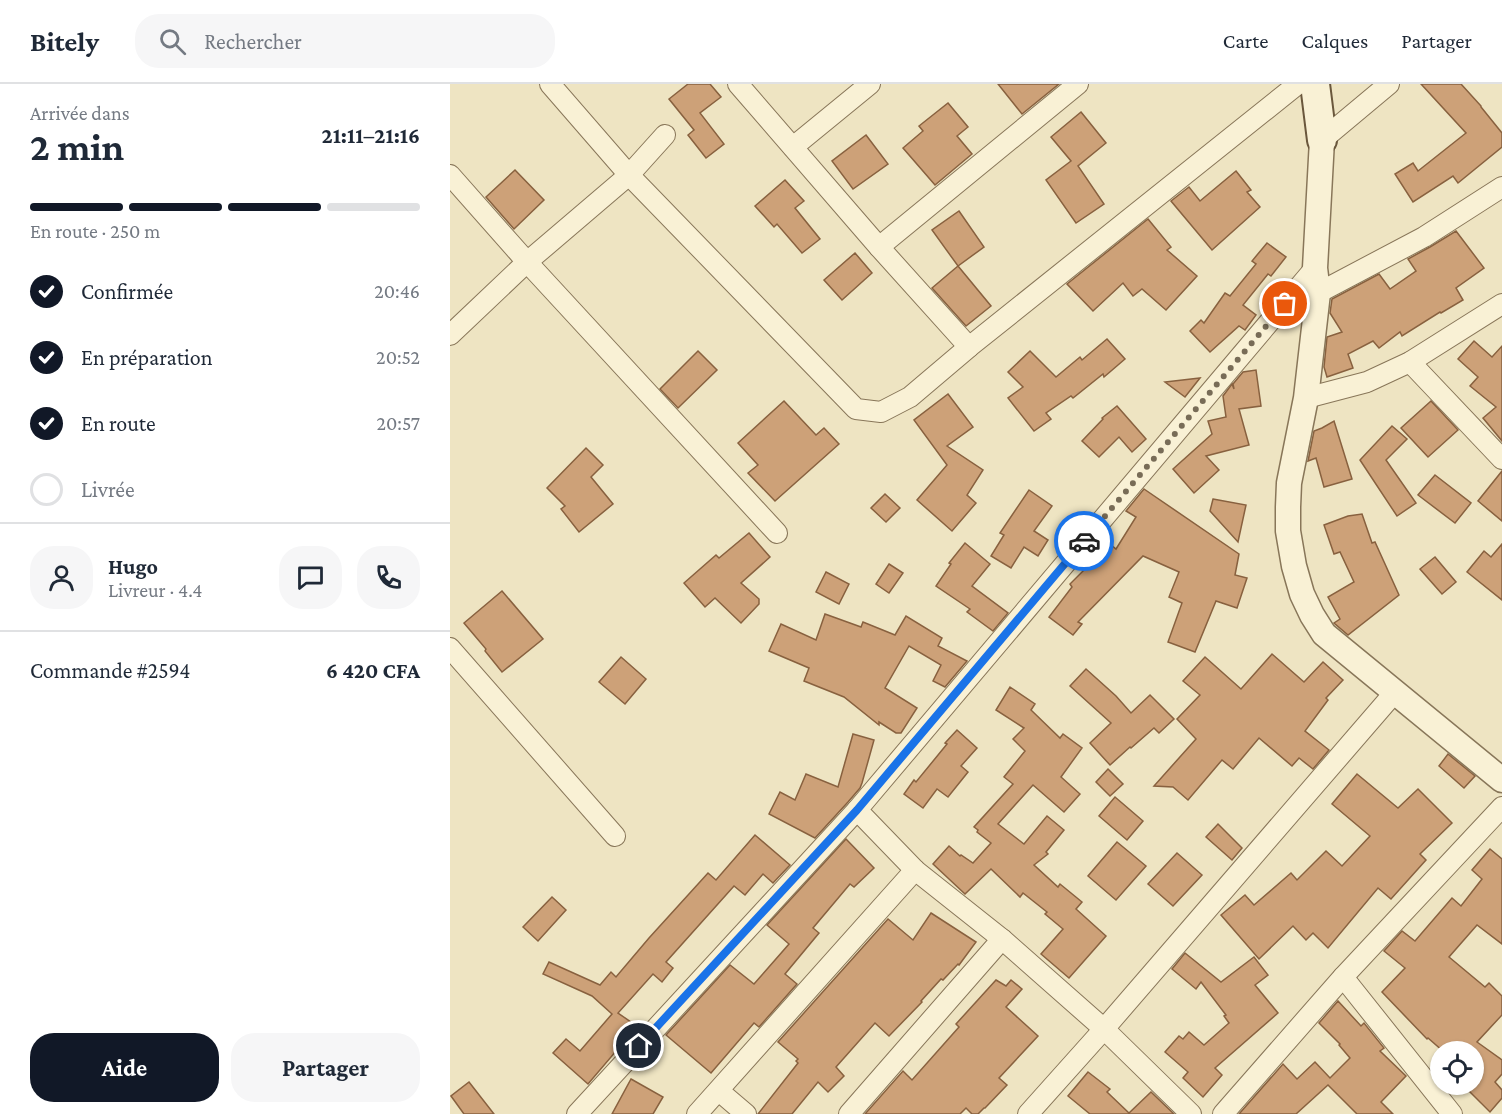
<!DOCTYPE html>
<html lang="fr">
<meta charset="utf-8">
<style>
body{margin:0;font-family:"Crimson Pro",serif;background:#f6f6f7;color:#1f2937;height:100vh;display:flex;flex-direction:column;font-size:22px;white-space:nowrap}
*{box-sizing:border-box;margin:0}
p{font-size:20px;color:#747a83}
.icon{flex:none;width:33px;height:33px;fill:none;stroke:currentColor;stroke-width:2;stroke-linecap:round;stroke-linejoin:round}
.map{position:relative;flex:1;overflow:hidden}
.details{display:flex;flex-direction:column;background:#fff;width:450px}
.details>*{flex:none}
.controls{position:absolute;left:980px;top:957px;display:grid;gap:12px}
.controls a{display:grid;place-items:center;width:54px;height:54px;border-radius:50%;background:#fff;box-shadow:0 2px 4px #0004;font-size:30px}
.pin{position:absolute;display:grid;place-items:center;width:51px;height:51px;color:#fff;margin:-26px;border:3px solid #fff;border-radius:50%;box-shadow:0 2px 6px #0007}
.courier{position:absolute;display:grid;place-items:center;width:60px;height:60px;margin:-30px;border:4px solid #1a73e8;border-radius:50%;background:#fff;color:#222;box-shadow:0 2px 8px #0007}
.headline em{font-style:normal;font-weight:700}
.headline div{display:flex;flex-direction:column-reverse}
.headline{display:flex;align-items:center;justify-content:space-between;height:102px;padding:0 30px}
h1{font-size:39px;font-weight:700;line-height:45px}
.bar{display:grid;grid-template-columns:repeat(4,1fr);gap:9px 6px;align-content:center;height:72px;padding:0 30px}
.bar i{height:8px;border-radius:4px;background:#e0e1e3}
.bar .on{background:#111827}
.bar p{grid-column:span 4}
.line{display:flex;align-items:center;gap:15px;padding:0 30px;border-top:2px solid #e0e1e3}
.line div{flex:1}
.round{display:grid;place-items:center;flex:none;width:63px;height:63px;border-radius:24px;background:#f6f6f7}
ol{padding:0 30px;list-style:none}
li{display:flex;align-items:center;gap:18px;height:66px}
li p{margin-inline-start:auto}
li .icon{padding:6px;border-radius:50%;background:#111827;color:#fff;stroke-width:4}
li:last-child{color:#747a83}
li i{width:33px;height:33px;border:3px solid #e0e1e3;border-radius:50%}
.primary-button{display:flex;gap:12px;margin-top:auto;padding:12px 30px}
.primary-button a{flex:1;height:69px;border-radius:24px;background:#111827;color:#fff;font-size:24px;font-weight:700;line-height:69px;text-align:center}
.primary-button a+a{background:#f6f6f7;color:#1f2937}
header{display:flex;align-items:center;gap:36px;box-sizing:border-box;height:84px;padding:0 30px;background:#fff;border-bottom:2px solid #e0e1e3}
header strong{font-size:28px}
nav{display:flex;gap:33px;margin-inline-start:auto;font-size:21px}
.search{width:420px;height:54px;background:#f6f6f7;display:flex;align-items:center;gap:15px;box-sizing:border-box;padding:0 21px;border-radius:24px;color:#747a83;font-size:22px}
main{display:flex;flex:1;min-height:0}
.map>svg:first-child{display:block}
</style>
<header>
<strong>Bitely</strong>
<div class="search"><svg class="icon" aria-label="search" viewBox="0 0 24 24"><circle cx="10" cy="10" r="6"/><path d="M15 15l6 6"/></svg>Rechercher</div>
<nav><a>Carte</a><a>Calques</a><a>Partager</a></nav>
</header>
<main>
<section class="details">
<div class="headline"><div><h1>2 min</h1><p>Arrivée dans</p></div><em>21:11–21:16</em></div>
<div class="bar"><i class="on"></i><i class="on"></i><i class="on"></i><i></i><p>En route · 250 m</p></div>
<ol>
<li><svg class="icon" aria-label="check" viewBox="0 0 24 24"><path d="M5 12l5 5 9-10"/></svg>Confirmée<p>20:46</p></li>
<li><svg class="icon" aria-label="check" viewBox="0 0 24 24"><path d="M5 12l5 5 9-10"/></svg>En préparation<p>20:52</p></li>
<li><svg class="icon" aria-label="check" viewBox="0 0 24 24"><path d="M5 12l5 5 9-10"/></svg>En route<p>20:57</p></li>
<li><i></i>Livrée</li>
</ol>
<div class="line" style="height:108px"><a class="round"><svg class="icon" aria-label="person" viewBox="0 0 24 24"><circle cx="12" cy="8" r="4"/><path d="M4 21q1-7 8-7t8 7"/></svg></a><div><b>Hugo</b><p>Livreur · 4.4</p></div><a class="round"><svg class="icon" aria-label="chat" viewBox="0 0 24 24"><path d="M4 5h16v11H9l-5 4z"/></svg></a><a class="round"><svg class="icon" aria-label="phone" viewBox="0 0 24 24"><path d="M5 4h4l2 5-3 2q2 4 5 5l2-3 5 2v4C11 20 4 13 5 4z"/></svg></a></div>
<div class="line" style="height:78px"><div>Commande #2594</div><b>6 420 CFA</b></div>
<div class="primary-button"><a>Aide</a><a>Partager</a></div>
</section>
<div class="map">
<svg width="1052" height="1030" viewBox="0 0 1052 1030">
<rect width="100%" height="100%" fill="#eee4c2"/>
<g fill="#cda178" stroke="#88613f" stroke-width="1.5">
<path d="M238 0H260L271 13 250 29 274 60 256 74 238 51 244 46 219 15Z"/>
<path d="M548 0H609L572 30Z"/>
<path d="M971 0H1011L1031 22V23L1052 49V63L1008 99 1003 92 963 118 945 90 963 79 968 87 1016 49Z"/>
<path d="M498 19 518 43 507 52 522 70 485 101 453 64 473 47 469 42Z"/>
<path d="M631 28 656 59 628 82 654 120 626 139 596 96 621 77 601 53Z"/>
<path d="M416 51 438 80 403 105 382 77Z"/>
<path d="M65 86 94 116 64 145 36 113Z"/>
<path d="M786 87 801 106 797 108 810 123 762 166 721 117 739 103 750 117Z"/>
<path d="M335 96 354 117 345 124 370 155 352 169 327 140 324 143 305 122Z"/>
<path d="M509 127 534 163 508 182 482 146Z"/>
<path d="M698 135 721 163 717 166 747 192 716 226 692 205 683 212 673 199 643 227 617 200Z"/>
<path d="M1006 147 1034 184 1006 204 1013 216 991 229 990 228 952 252 950 248 929 264 923 257 898 270 903 284 877 293 874 283 877 253 892 248 880 229 882 215 929 190 940 205 966 187 958 175 980 163Z"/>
<path d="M817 159 836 173 821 192 818 190 793 221 806 231 795 246 789 242 760 268 740 247 751 236 754 239 775 209 780 212 806 180 802 177Z"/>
<path d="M405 169 422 189 392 216 374 196Z"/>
<path d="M508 182 541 222 516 242 482 204Z"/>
<path d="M657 255 675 275 654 293 653 290 623 314 621 312 596 329 601 335 584 347 558 314 573 303 558 288 580 267 606 293 630 273 632 276Z"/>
<path d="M1024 257 1042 273 1052 262V357L1033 334 1046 323 1020 302 1028 293 1008 275Z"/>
<path d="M248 267 267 286 228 324 210 305Z"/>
<path d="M806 286 811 322 789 325 799 361 756 372 769 386 744 409 723 385 762 350 758 337 776 333 773 312 782 300 784 305 783 300 793 288Z"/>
<path d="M750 294 735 313 715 298Z"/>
<path d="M498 310 523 343 497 362 533 386 517 411 526 419 502 447 467 416 497 381 464 336Z"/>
<path d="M334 317 366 351 374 344 389 360 325 417 298 389 308 381 288 359Z"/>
<path d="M981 317 1008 346 978 373 951 344Z"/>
<path d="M667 322 696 355 682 368 669 353 649 373 632 357 653 335 652 334Z"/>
<path d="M884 337 902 395 874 403 866 374 858 377 864 347 872 344Z"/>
<path d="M942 342 957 355 936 376 966 419 947 432 910 376Z"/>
<path d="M136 364 153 381 141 393 163 420 129 448 111 425 115 422 97 404Z"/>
<path d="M1052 387V437L1028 417Z"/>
<path d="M985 391 1021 419 1005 439 968 411Z"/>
<path d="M694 405 789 470 785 491 797 494 787 524 766 517 745 568 718 558 732 519 719 513 729 488 693 472 628 538 632 540 623 551 599 533 622 503 620 500 660 460 666 465 686 433 676 427Z"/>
<path d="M579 406 602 422 584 447 598 456 588 472 574 463 561 484 541 472 554 451 550 449Z"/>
<path d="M435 410 450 424 436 438 421 424Z"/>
<path d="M763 415 796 421 788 458 760 427Z"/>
<path d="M912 430 922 459 925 458 949 511 898 551 884 539 890 535 878 513 904 498 890 468 884 470 874 441 898 432Z"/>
<path d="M299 449 320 473 291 499 309 515V520L291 539 265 514 255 523 234 499 266 471 269 474Z"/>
<path d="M515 459 540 480 522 502 558 529 543 547 517 528 520 525 486 502 501 480 499 479Z"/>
<path d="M1052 460V516L1017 488 1034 467 1041 473Z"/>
<path d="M985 473 1006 498 992 510 970 485Z"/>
<path d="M439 480 453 489 439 509 426 500Z"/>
<path d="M376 488 399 500 389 520 366 508Z"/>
<path d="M52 507 93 555 52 588 35 567 36 565 14 539Z"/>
<path d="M375 530 411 543 413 538 445 551 456 532 492 554 488 562 517 577 495 603 483 597 491 581 459 562 435 604 467 624 451 649H446L429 638V641L394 613 354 597 359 584 319 567 331 540 366 556Z"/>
<path d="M822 570 854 598 873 578 893 596 876 614 878 616 855 647 879 666 863 685 849 674 842 682 809 654 783 685 772 676 738 716 723 703 704 702 746 655 727 635 750 611 733 597 755 573 791 605Z"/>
<path d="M171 573 196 595 175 620 149 598Z"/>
<path d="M636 585 666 612 681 629 700 611 724 635 709 649 704 644 681 664 680 663 660 681 640 659 661 639 620 602Z"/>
<path d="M560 603 585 620 581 626 610 654 613 650 632 664 611 693 630 710 614 728 583 701 548 740 574 760 597 732 614 746 596 768 598 770 584 781 608 803 610 800 632 818 626 825 656 852 619 894 591 870 613 845 595 830 597 828 573 809 570 813 541 785 515 810 483 780 499 762 510 772 511 771 523 779 541 759 527 748 528 746 524 743 563 700 554 693 575 667 563 655 574 644 546 626Z"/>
<path d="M507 646 527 664 511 682 518 688 498 713 487 705 473 724 454 710 464 696 466 698 497 660 495 659Z"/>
<path d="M403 650 424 656 412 699 410 704 398 718 365 754 319 730 330 708 345 716 356 690 388 703Z"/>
<path d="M998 670 1025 692 1014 704 989 682Z"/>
<path d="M658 685 673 700 660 712 646 698Z"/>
<path d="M907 690 948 724 968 705 1002 739 970 770 976 776 941 815 928 804 878 864 863 849 856 856 843 842 809 875 771 831 795 811 804 821 841 789 847 796 876 767 892 782 920 752 882 720Z"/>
<path d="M665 713 693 737 677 756 649 732Z"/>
<path d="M768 740 792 764 782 776 756 753Z"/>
<path d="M305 751 340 781 323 799 313 790 295 811 284 802 216 878 223 884 212 898 203 890 168 929 188 943 180 955 178 953 138 1000 103 969 116 955 130 967 162 930 142 912 93 890 99 878 150 901 161 888 166 893 199 854 258 789 266 796Z"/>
<path d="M396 755 424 784 404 803 400 800 363 844 369 849 335 890 347 900 309 943 304 939 261 989 216 951 280 881 304 900 339 860 317 841Z"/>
<path d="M667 758 696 782 666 816 638 792Z"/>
<path d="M1040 765 1052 775V860L1027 841 999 873 1035 903 1039 899 1052 912V931L1027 958 1052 976V990L1045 998 1052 1006V1014L1040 1028 1012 1000H1023V968H994L978 954 977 955 932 908 955 884 934 867 952 847 965 857 1002 814 1011 822 1032 795 1022 786Z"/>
<path d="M727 769 752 791 723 822 698 800Z"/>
<path d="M102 813 116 826 88 857 73 843Z"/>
<path d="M481 829 526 858 509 881 508 880 493 896 491 895 471 917 472 918 439 952 425 939 386 983 394 992 378 1008 368 998 342 1030H308L348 979 346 977 348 975 328 958 438 835 463 856Z"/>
<path d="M735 869 771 898 804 873 818 891 805 901 828 929 765 984 772 991 753 1013 733 994 738 988 715 968 729 952 733 955 739 948 754 961 779 939 774 932 776 931 751 898 746 905 722 885Z"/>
<path d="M546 896 556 902 561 896 572 905 556 923 588 952 549 994 557 1001 535 1024H534L528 1030H522L516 1024 510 1030H415L453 987 462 996 509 943 506 940Z"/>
<path d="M888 917 911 942 914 939 934 964 930 967 956 992 931 1018 943 1030H907L878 1001 846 1030H789L833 980 847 995 865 978 880 994 900 974 889 961 890 960 869 939Z"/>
<path d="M638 988 660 1005 657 1008 679 1029 701 1008 724 1030H640L618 1012Z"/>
<path d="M181 995 213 1013 203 1030H162Z"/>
<path d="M19 998 44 1030H14L1 1012Z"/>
</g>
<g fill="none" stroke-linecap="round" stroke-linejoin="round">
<defs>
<g id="minor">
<path d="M100 0 179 91 406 325 431 328 460 313 519 263 848 0"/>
<path d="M288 0 429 163 519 263"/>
<path d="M872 56 939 0"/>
<path d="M343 63 420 0"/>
<path d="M0 91 77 178 327 449"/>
<path d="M429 163 628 0"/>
<path d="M868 209 974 153 1052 103"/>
<path d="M0 251 77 178 179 91 215 51"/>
<path d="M960 278 1052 375"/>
<path d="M856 314 917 298 960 278 1052 220"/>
<path d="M0 564 165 752"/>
<path d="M893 893 1002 1030"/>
<path d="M269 1007 296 1030"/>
<path d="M127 1030 407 726"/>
<path d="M247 1030 465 786"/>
<path d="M399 1030 552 855"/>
<path d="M578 1030 654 945 945 608"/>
<path d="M741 1030 654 945 552 855 465 786 407 726 865 184"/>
<path d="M773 1030 893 893 1052 723"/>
</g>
<path id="tertiary" d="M872 56 865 184 868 209 856 314 839 399 838 423V447L844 482 852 510 862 531 874 550 1052 696"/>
<path id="secondary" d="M865 0 872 56"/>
</defs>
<use href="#minor" stroke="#887659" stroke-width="22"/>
<use href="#tertiary" stroke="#887659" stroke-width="27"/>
<use href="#secondary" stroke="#6a573c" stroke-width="32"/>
<use href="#minor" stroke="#f9f1d5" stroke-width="20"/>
<use href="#tertiary" stroke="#f9f1d5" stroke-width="24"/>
<use href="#secondary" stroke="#f9f1d5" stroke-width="28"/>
</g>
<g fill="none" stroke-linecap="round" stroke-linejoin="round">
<path stroke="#786c57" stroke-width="6" stroke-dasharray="0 10.8" d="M634 457 835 220"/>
<path stroke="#1a73e8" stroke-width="8" d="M189 962 407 726 634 457"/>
</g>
</svg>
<div class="controls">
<a><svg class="icon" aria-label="locate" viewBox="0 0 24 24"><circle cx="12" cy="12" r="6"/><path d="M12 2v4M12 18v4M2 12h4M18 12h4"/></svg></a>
</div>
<div class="pin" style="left:835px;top:220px;background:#ea580c"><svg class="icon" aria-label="bag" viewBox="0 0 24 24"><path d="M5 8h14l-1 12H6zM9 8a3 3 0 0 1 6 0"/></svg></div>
<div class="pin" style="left:189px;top:962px;background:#1f2937"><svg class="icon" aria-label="home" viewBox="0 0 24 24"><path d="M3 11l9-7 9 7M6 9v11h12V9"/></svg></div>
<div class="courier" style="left:634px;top:457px"><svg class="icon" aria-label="car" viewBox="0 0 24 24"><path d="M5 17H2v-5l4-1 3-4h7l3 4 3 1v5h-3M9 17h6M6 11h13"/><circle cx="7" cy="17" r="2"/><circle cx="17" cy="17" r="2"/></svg></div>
</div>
</main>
